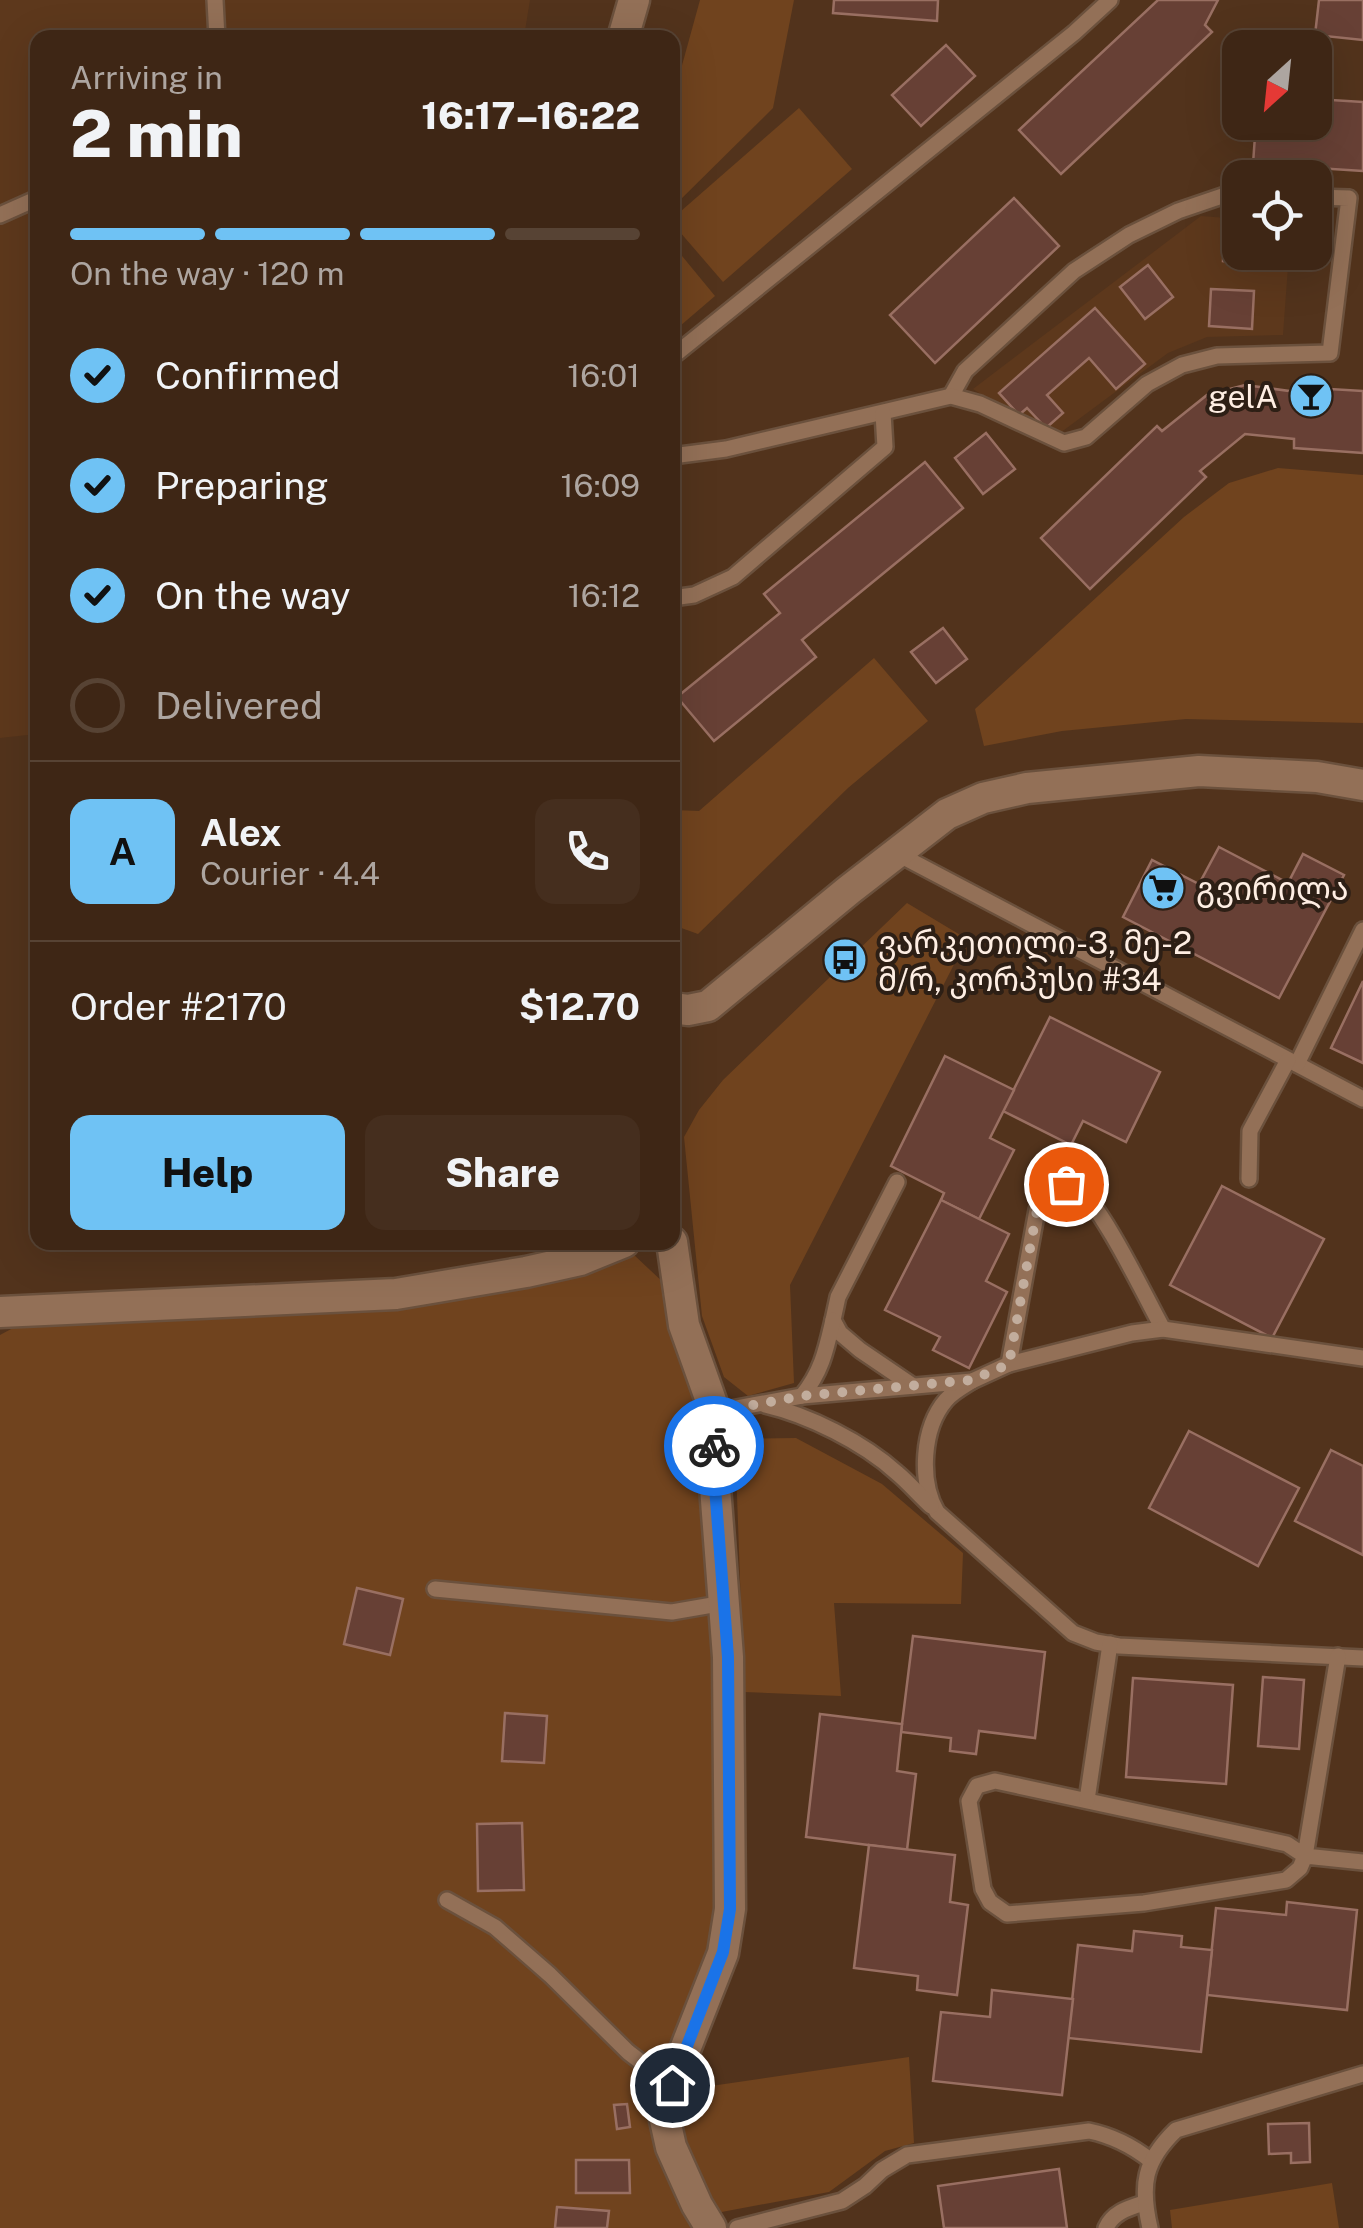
<!DOCTYPE html>
<meta charset="utf-8">
<style>
body{margin:0;font-family:"Public Sans","Noto Sans Georgian",sans-serif;background:#452e1e;color:#f1f3f6;height:100vh;display:flex;flex-direction:column;font-size:38px;white-space:nowrap}
*{box-sizing:border-box;margin:0}
p{font-size:32px;color:#ada5a0}
.icon{flex:none;width:55px;height:55px;fill:none;stroke:currentColor;stroke-width:2;stroke-linecap:round;stroke-linejoin:round}
.map{position:relative;flex:1;overflow:hidden}
.panel{position:absolute;left:30px;top:30px;width:650px;height:1220px;display:flex;flex-direction:column;background:#3e2615;border-radius:20px;box-shadow:0 10px 40px #0002,0 0 0 2px #574334}
.panel>*{flex:none}
.needle{width:65px;rotate:207deg}
.buttons{position:absolute;left:1222px;top:30px;display:grid;gap:20px}
.buttons a{display:grid;place-items:center;width:110px;height:110px;border-radius:20px;background:#3e2615;box-shadow:0 10px 40px #0002,0 0 0 2px #574334;font-size:50px}
.pin{position:absolute;display:grid;place-items:center;width:85px;height:85px;color:#fff;margin:-42px;border:5px solid #fff;border-radius:50%;box-shadow:0 2px 10px #0007}
.courier{position:absolute;display:grid;place-items:center;width:100px;height:100px;margin:-50px;border:8px solid #1a73e8;border-radius:50%;background:#fff;color:#222;box-shadow:0 2px 12px #0007}
.overview em{font-style:normal;font-weight:800}
.overview div{display:flex;flex-direction:column-reverse}
.overview{display:flex;align-items:center;justify-content:space-between;height:170px;padding:0 40px}
h1{font-size:65px;font-weight:800;line-height:75px}
.bar{display:grid;grid-template-columns:repeat(4,1fr);gap:15px 10px;align-content:center;height:120px;padding:0 40px}
.bar i{height:12px;border-radius:8px;background:#574334}
.bar .active{background:#6fc2f4}
.bar p{grid-column:span 4}
.line{display:flex;align-items:center;gap:25px;padding:0 40px;border-top:2px solid #574334}
.line div{flex:1}
.round{display:grid;place-items:center;flex:none;width:105px;height:105px;border-radius:20px;background:#452e1e}
ol{padding:0 40px;list-style:none}
li{display:flex;align-items:center;gap:30px;height:110px}
li p{margin-inline-start:auto}
li .icon{padding:10px;border-radius:50%;background:#6fc2f4;color:#111;stroke-width:4}
li:last-child{color:#ada5a0}
li i{width:55px;height:55px;border:5px solid #574334;border-radius:50%}
.cta{display:flex;gap:20px;margin-top:auto;padding:20px 40px}
.cta a{flex:1;height:115px;border-radius:20px;background:#6fc2f4;color:#111;font-size:40px;font-weight:800;line-height:115px;text-align:center}
.cta a+a{background:#452e1e;color:#f1f3f6}
.map>svg:first-child{display:block}
</style>
<div class="map">
<svg width="1363" height="2228" viewBox="0 0 1363 2228">
<rect width="100%" height="100%" fill="#52331c"/>
<g fill="#5d381c">
<path d="M0 0H530L524 37 38 38 37 734 0 738Z"/>
<path d="M1201 216 1240 219V252L1289 253 1283 335 1207 337 1168 353 1056 436 1019 419 973 389Z"/>
</g>
<g fill="#70431e">
<path d="M700 0H794L773 108 673 207V98Z"/>
<path d="M799 108 852 169 723 282 673 224V218Z"/>
<path d="M673 245 715 296 673 332H672Z"/>
<path d="M1278 468 1363 475V723L1186 719 1062 731 984 746 975 709 1184 517 1229 483Z"/>
<path d="M874 658 928 721 848 788 698 934 673 925V810L699 811Z"/>
<path d="M907 903 967 939 790 1285 794 1383 748 1396 724 1377 702 1316 684 1137 699 1110 723 1080Z"/>
<path d="M633 1254 666 1285 674 1342 698 1414 718 1655 720 1905 658 2146 691 2228H0V1335L26 1321 560 1276Z"/>
<path d="M796 1438 882 1484 963 1553 961 1604 834 1603 841 1696 744 1692 735 1439Z"/>
<path d="M909 2057 914 2143 885 2151 829 2192 711 2214 679 2152 677 2091Z"/>
<path d="M1332 2183 1339 2228H1172L1170 2210Z"/>
</g>
<g fill="#674035" stroke="#996f62" stroke-width="2.5">
<path d="M834 0H938L937 21 833 13Z"/>
<path d="M1158 0H1218L1205 25 1212 32 1061 174 1019 130Z"/>
<path d="M1319 0H1363V40L1315 35Z"/>
<path d="M946 45 975 76 921 126 892 95Z"/>
<path d="M1315 99 1363 102V171L1253 164 1256 122H1315Z"/>
<path d="M1014 198 1059 246 935 363 890 315Z"/>
<path d="M1225 225 1240 226V252H1265L1264 265 1223 261Z"/>
<path d="M1148 265 1173 297 1145 319 1120 287Z"/>
<path d="M1211 289 1254 291 1252 329 1209 326Z"/>
<path d="M1095 308 1145 364 1116 389 1089 358 1047 395 1063 413 1046 428 1027 408 1019 415 999 393Z"/>
<path d="M1245 385 1297 392V387L1363 391V453L1294 448V439L1245 434 1200 471 1206 477 1090 589 1041 538 1157 426 1162 431 1207 395Z"/>
<path d="M986 433 1015 469 983 494 955 458Z"/>
<path d="M925 462 963 508 802 640 816 657 714 741 677 697 780 613 764 594Z"/>
<path d="M943 628 967 659 936 683 911 652Z"/>
<path d="M1219 847 1288 883 1303 854 1344 875 1279 998 1123 917 1152 860 1199 884Z"/>
<path d="M1363 981V1063L1331 1048Z"/>
<path d="M1050 1017 1160 1072 1126 1142 1083 1121 1071 1145 1003 1111Z"/>
<path d="M945 1056 1014 1090 990 1138 1014 1150 979 1219 941 1200 944 1193 891 1166Z"/>
<path d="M1222 1186 1324 1239 1272 1338 1170 1285Z"/>
<path d="M941 1200 1009 1234 986 1281 1007 1292 969 1368 933 1350 940 1337 885 1310Z"/>
<path d="M1189 1431 1299 1488 1258 1566 1149 1508Z"/>
<path d="M1331 1450 1363 1466V1555L1295 1521Z"/>
<path d="M357 1588 403 1599 390 1655 344 1644Z"/>
<path d="M913 1636 1045 1652 1035 1738 979 1731 976 1754 950 1751 951 1738 901 1732Z"/>
<path d="M1263 1677 1304 1680 1299 1749 1258 1746Z"/>
<path d="M1133 1678 1233 1685 1226 1784 1126 1777Z"/>
<path d="M505 1713 547 1716 544 1763 502 1761Z"/>
<path d="M820 1714 902 1724 897 1771 916 1774 907 1850 806 1837Z"/>
<path d="M522 1823 524 1890 478 1891 477 1824Z"/>
<path d="M869 1845 955 1855 950 1902 968 1905 957 1995 917 1990 918 1976 854 1968Z"/>
<path d="M1287 1902 1357 1910 1347 2010 1207 1995 1216 1908 1286 1915Z"/>
<path d="M1134 1931 1182 1936 1181 1947 1212 1950 1201 2052 1068 2038 1078 1945 1132 1951Z"/>
<path d="M992 1990 1073 1999 1062 2095 933 2081 941 2012 990 2017Z"/>
<path d="M627 2104 630 2127 617 2129 614 2105Z"/>
<path d="M1309 2123 1310 2162 1291 2163V2153L1269 2154 1268 2124Z"/>
<path d="M576 2160H629L630 2193H576Z"/>
<path d="M1059 2169 1067 2228H944L938 2186Z"/>
<path d="M557 2207 609 2211 607 2228H555Z"/>
</g>
<g fill="none" stroke-linecap="round" stroke-linejoin="round">
<defs>
<g id="lane">
<path d="M215 0 217 38"/>
<path d="M0 215 38 198"/>
<path d="M672 357 1074 33 1110 0"/>
<path d="M951 396 965 371 1074 271 1129 235 1178 211 1228 194H1240"/>
<path d="M672 456 726 449 951 396 980 404 1064 443 1086 437 1147 384 1182 365 1217 356 1330 353 1349 198 1315 197"/>
<path d="M672 598 694 595 733 577 885 447 883 413"/>
<path d="M896 853 1363 1099"/>
<path d="M1297 1064 1363 930"/>
<path d="M1249 1179 1250 1131 1288 1060"/>
<path d="M897 1182 838 1297 833 1320 840 1333 860 1350 913 1386"/>
<path d="M1009 1364 1037 1210C1043 1192 1056 1175 1077 1188 1100 1202 1147 1300 1163 1329"/>
<path d="M972 1381C964 1386 953 1392 946 1400 922 1428 919 1481 937 1512L1073 1633 1096 1642 1119 1646 1363 1658"/>
<path d="M802 1396C822 1371 826 1350 833 1320"/>
<path d="M765 1405C808 1415 863 1442 897 1473 909 1483 919 1495 931 1506"/>
<path d="M715 1412 802 1396 972 1381 1009 1364 1132 1333 1163 1329 1363 1358"/>
<path d="M435 1589 672 1612 724 1603"/>
<path d="M1338 1656 1305 1856 1300 1868 1286 1880 1144 1903 1007 1914 990 1902 983 1889 969 1801 977 1786 995 1781 1269 1840 1287 1844 1305 1856 1363 1862"/>
<path d="M1087 1800 1110 1644"/>
<path d="M447 1900 495 1927 550 1975 628 2052 671 2085"/>
<path d="M737 2228 842 2201 865 2186 882 2170 907 2155 1089 2131C1113 2136 1131 2145 1150 2160"/>
<path d="M1106 2228C1113 2212 1129 2208 1144 2203"/>
<path d="M1150 2228C1140 2185 1144 2161 1176 2130L1363 2074"/>
</g>
<g id="street">
<path d="M672 1242 684 1325 715 1412 713 1461 728 1657 730 1909 723 1953 671 2085 665 2120 671 2147 697 2205 711 2228"/>
<path d="M0 1312 396 1294 526 1272 580 1260 624 1242"/>
</g>
<g id="secondary">
<path d="M623 38 634 0"/>
<path d="M672 1008 688 1010 708 1006 849 890 947 814 983 798 1027 788 1199 771 1317 777 1363 785"/>
</g>
</defs>
<use href="#lane" stroke="#6b513d" stroke-width="20"/>
<use href="#street" stroke="#6b513d" stroke-width="35"/>
<use href="#secondary" stroke="#6b513d" stroke-width="35"/>
<use href="#lane" stroke="#937057" stroke-width="15"/>
<use href="#street" stroke="#937057" stroke-width="30"/>
<use href="#secondary" stroke="#937057" stroke-width="30"/>
</g>
<g fill="none" stroke-linecap="round" stroke-linejoin="round">
<path stroke="#c2ad9d" stroke-width="10" stroke-dasharray="0 18" d="M714 1446 716 1412 802 1396 972 1380 1009 1364 1037 1210C1043 1193 1048 1186 1066 1184"/>
<path stroke="#1a73e8" stroke-width="12" d="M672 2085 723 1952 730 1909 728 1657 713 1461 714 1446"/>
</g>
<defs>
<symbol id="bar-disc" viewBox="-11 -11 22 22"><circle r="9.5" fill="#6fc2f4" stroke="#2d1f15"/><path d="M-6-5H6L.8 .8V4.5H3.5V6h-7V4.5H-.8V.8Z" fill="#111"/></symbol>
<symbol id="supermarket-disc" viewBox="-11 -11 22 22"><circle r="9.5" fill="#6fc2f4" stroke="#2d1f15"/><path d="M-6-5.5h2.5l.6 2H6L4.5 2H-2.5L-4.4-4H-6ZM-1.5 3.2a1.3 1.3 0 1 0 .1 0ZM3 3.2a1.3 1.3 0 1 0 .1 0Z" fill="#111"/></symbol>
<symbol id="bus-disc" viewBox="-11 -11 22 22"><circle r="9.5" fill="#6fc2f4" stroke="#2d1f15"/><path d="M-5-6H5V4H4V6H2V4H-2V6H-4V4H-5ZM-3.5-4V0h7V-4ZM-3.5 1.2v1.5H-2V1.2ZM2 1.2v1.5H3.5V1.2Z" fill="#111"/></symbol>
</defs>
<g fill-rule="evenodd">
<use href="#bar-disc" x="1286" y="371" width="50" height="50"/>
<use href="#supermarket-disc" x="1138" y="863" width="50" height="50"/>
<use href="#bus-disc" x="820" y="935" width="50" height="50"/>
</g>
<g text-anchor="middle" dominant-baseline="central" stroke-width="8" stroke-linejoin="round" paint-order="stroke">
<g font-size="32" fill="#feeee3" stroke="#2d1f15" text-anchor="start">
<text x="1278" y="396" text-anchor="end">gelA</text>
<text x="1196" y="888">გვირილა</text>
<text x="878" y="942">ვარკეთილი-3, მე-2<tspan x="878" dy="37">მ/რ, კორპუსი #34</tspan></text>
</g>
</g>
</svg>
<div class="buttons">
<a><svg class="needle" viewBox="-14 -14 28 28"><path d="M0-13l5 13h-10z" fill="#e53935"/><path d="M0 13l5-13h-10z" fill="#ada5a0"/></svg></a>
<a><svg class="icon" aria-label="locate" viewBox="0 0 24 24"><circle cx="12" cy="12" r="6"/><path d="M12 2v4M12 18v4M2 12h4M18 12h4"/></svg></a>
</div>
<div class="pin" style="left:1066px;top:1184px;background:#ea580c"><svg class="icon" aria-label="bag" viewBox="0 0 24 24"><path d="M5 8h14l-1 12H6zM9 8a3 3 0 0 1 6 0"/></svg></div>
<div class="pin" style="left:672px;top:2085px;background:#1f2937"><svg class="icon" aria-label="home" viewBox="0 0 24 24"><path d="M3 11l9-7 9 7M6 9v11h12V9"/></svg></div>
<div class="courier" style="left:714px;top:1446px"><svg class="icon" aria-label="bike" viewBox="0 0 24 24"><circle cx="6" cy="16" r="4"/><circle cx="18" cy="16" r="4"/><path d="M6 16l4-8h5l3 8M10 8l3 8H6M13 5h3"/></svg></div>
<section class="panel">
<div class="overview"><div><h1>2 min</h1><p>Arriving in</p></div><em>16:17–16:22</em></div>
<div class="bar"><i class="active"></i><i class="active"></i><i class="active"></i><i></i><p>On the way · 120 m</p></div>
<ol>
<li><svg class="icon" aria-label="check" viewBox="0 0 24 24"><path d="M5 12l5 5 9-10"/></svg>Confirmed<p>16:01</p></li>
<li><svg class="icon" aria-label="check" viewBox="0 0 24 24"><path d="M5 12l5 5 9-10"/></svg>Preparing<p>16:09</p></li>
<li><svg class="icon" aria-label="check" viewBox="0 0 24 24"><path d="M5 12l5 5 9-10"/></svg>On the way<p>16:12</p></li>
<li><i></i>Delivered</li>
</ol>
<div class="line" style="height:180px"><b class="round" style="background:#6fc2f4;color:#111">A</b><div><b>Alex</b><p>Courier · 4.4</p></div><a class="round"><svg class="icon" aria-label="phone" viewBox="0 0 24 24"><path d="M5 4h4l2 5-3 2q2 4 5 5l2-3 5 2v4C11 20 4 13 5 4z"/></svg></a></div>
<div class="line" style="height:130px"><div>Order #2170</div><b>$12.70</b></div>
<div class="cta"><a>Help</a><a>Share</a></div>
</section>
</div>
